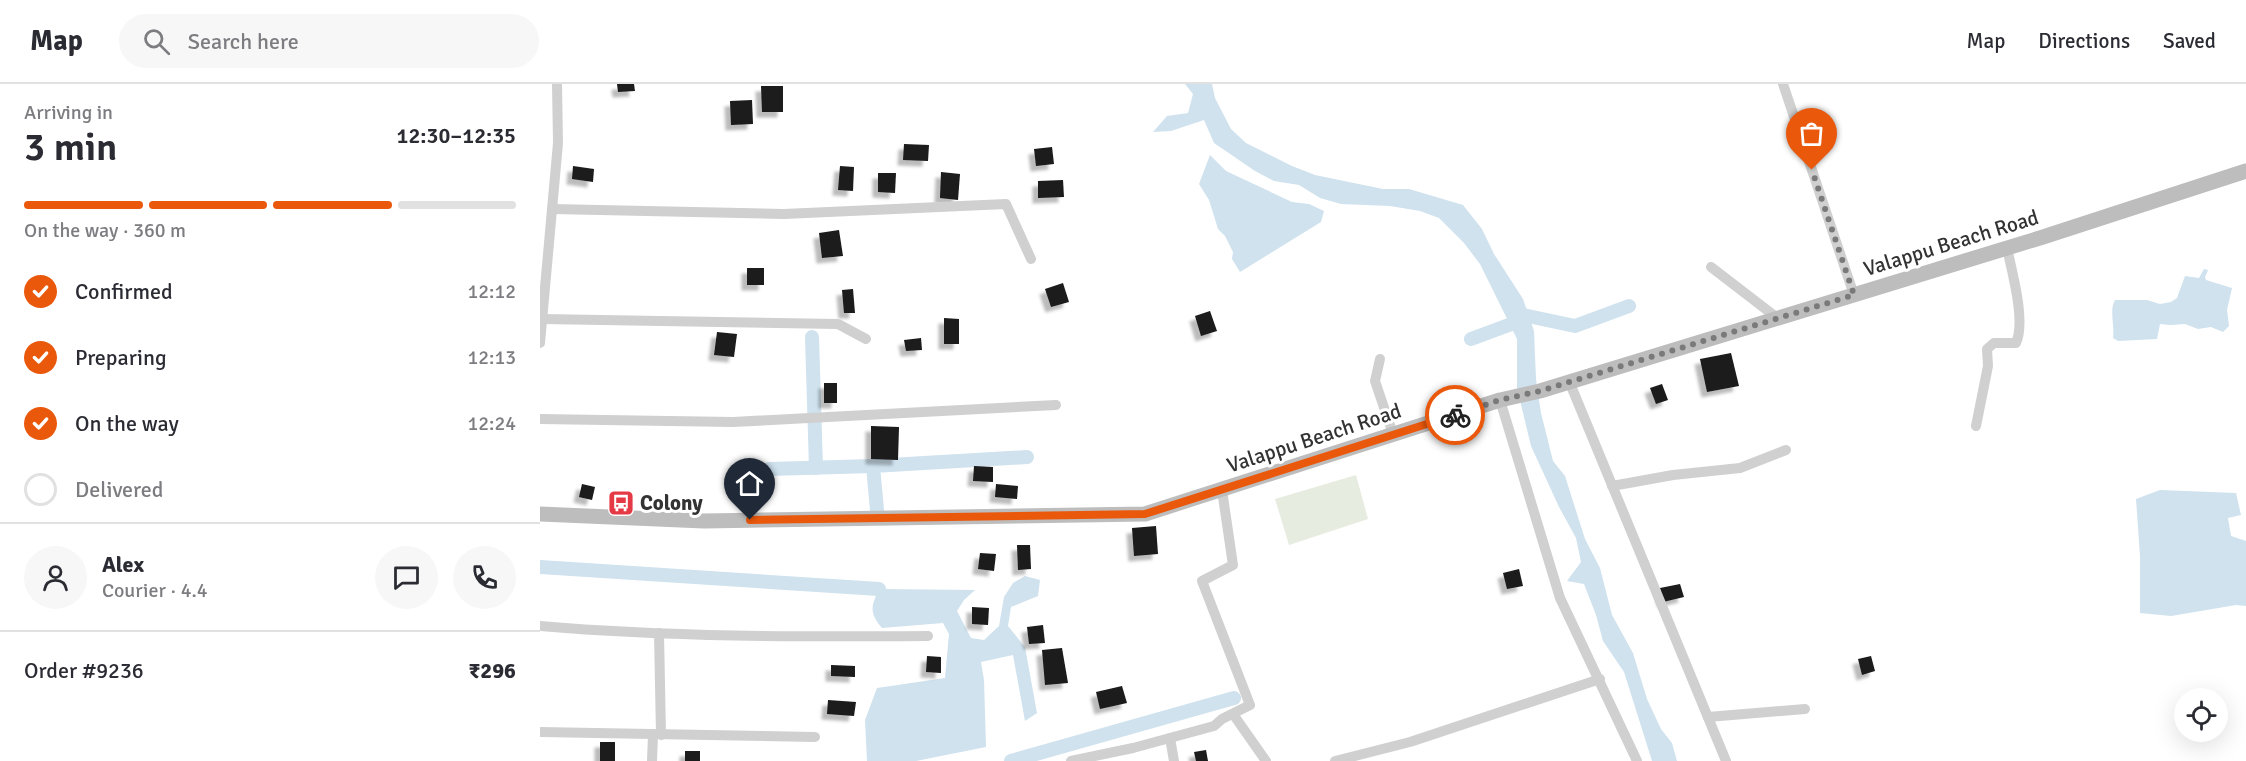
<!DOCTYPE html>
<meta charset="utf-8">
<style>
body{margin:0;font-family:Signika,sans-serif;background:#f7f7f7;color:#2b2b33;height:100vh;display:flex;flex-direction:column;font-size:22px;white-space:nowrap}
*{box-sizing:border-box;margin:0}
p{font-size:20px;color:#7c7c81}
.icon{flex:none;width:33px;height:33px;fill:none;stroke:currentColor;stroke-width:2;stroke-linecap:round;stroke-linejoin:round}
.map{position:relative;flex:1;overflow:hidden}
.sheet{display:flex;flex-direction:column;background:#fff;width:540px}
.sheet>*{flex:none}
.tools{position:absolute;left:1634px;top:604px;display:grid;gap:12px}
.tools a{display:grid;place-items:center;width:54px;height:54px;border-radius:50%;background:#fff;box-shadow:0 6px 24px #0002;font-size:30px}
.pin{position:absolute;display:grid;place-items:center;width:51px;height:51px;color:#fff;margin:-62px -26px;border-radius:50% 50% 50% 0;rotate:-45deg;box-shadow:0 0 6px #0007}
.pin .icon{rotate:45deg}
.courier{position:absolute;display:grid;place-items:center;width:60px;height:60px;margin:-30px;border:4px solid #ea580c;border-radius:50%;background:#fff;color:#222;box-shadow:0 2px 8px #0007}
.headline em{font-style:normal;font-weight:600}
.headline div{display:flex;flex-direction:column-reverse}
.headline{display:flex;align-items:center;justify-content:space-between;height:102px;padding:0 24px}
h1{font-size:39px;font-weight:600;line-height:45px}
.bar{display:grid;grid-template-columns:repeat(4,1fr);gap:9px 6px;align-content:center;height:72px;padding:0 24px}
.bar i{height:8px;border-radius:4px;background:#e1e1e2}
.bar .on{background:#ea580c}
.bar p{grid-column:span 4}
.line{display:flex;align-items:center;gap:15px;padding:0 24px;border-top:2px solid #e1e1e2}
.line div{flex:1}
.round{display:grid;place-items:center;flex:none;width:63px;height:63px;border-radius:32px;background:#f7f7f7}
ol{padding:0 24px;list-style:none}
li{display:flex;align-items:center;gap:18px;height:66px}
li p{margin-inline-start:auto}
li .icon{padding:6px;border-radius:50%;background:#ea580c;color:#fff;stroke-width:4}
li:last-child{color:#7c7c81}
li i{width:33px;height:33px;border:3px solid #e1e1e2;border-radius:50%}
header{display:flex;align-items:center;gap:36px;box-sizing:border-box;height:84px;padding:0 30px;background:#fff;border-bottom:2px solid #e1e1e2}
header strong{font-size:28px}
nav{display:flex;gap:33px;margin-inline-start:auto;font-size:21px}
.search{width:420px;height:54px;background:#f7f7f7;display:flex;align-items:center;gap:15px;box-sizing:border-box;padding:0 21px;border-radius:33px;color:#7c7c81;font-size:22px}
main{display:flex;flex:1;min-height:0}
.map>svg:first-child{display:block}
</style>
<header>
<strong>Map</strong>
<div class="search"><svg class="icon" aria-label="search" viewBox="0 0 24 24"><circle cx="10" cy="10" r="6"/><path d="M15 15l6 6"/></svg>Search here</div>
<nav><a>Map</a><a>Directions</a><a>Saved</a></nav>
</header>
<main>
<section class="sheet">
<div class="headline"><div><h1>3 min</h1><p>Arriving in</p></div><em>12:30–12:35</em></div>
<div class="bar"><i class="on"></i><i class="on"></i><i class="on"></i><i></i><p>On the way · 360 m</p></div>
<ol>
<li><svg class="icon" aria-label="check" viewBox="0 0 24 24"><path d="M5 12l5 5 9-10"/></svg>Confirmed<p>12:12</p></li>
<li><svg class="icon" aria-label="check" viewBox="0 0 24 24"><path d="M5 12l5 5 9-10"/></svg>Preparing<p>12:13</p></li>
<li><svg class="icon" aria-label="check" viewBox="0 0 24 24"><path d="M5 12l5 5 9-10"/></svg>On the way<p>12:24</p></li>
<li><i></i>Delivered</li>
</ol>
<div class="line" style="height:108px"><a class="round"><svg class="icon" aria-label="person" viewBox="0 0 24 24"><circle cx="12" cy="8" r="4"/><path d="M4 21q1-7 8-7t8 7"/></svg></a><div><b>Alex</b><p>Courier · 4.4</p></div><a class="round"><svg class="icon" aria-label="chat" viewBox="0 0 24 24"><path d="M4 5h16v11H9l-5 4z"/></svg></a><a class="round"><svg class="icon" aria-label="phone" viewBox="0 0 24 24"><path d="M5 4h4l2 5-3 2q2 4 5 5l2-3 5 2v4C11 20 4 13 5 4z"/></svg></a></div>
<div class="line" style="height:78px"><div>Order #9236</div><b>₹296</b></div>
</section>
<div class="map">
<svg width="1706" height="677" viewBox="0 0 1706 677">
<defs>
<filter id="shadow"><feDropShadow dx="-5.5" dy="5.5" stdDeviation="1.5" flood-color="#0004"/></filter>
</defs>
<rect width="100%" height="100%" fill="#fff"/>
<path fill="#e6ecdf" d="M816 391 828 435 749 461 735 415Z"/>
<g fill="#cfe2ee">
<path d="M645 0H672L675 14 691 45 706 59 752 82 775 91 843 105H869L923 121 942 145 954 170 983 215 994 247 996 295 1001 329 1013 377 1025 392 1045 455 1060 484 1072 531 1093 569 1107 615 1121 645 1132 659 1137 677H1112L1084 588 1063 557 1056 531 1044 500 1027 497 1041 478 1036 454 1019 423 991 362 977 304V255L940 180 924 159 899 134 880 127 850 122 801 120 780 114 759 101 734 97 715 87 674 59 664 36 631 47 613 48 627 32 648 29 653 10Z"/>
<path d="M670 71 686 87 752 118 769 120 784 127 781 138 700 188 692 175 693 168 685 152 678 145 669 116 659 100Z"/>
<path d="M1664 185 1668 186 1665 193 1666 196 1692 204 1687 226 1689 242 1683 248 1671 243 1658 245 1645 240 1630 241 1620 240 1617 255 1578 257 1573 254C1575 242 1569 226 1575 216H1607L1620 220 1631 218 1637 214 1645 192 1659 194Z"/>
<path d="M1620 406 1696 409 1701 431 1688 434 1691 452 1706 457V522L1696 521 1631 532 1600 529V472L1596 415Z"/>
<path d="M485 492 500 496 498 512 471 523 468 542 485 563 497 629 485 637 473 571 441 578 444 596 446 663 376 677H327L325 636 337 604 405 594 409 550 403 539 342 544C329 529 331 522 339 505L435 506 424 516 417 527 431 554 444 556 459 542 464 513 473 499Z"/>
</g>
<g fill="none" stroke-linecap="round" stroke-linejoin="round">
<g stroke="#cfe2ee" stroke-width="14">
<path d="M975 221 983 231 1035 242 1089 222"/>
<path d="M272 253 276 384"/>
<path d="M931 255 985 235"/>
<path d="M229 385 333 382"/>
<path d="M337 426 333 382 487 373"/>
<path d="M0 483 339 505"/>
<path d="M471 677 694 614"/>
</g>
</g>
<g fill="#1a1a1a" filter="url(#shadow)">
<path d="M77 0H94L95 7 78 8Z"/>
<path d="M221 2H243V28H222Z"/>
<path d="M212 16 213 40 191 41 190 17Z"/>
<path d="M364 60 389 61 388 77 363 76Z"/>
<path d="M512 63 514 80 496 82 494 65Z"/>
<path d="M33 82 54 85 53 98 32 95Z"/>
<path d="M300 82 314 83 313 107 298 106Z"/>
<path d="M401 88 420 90 418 116 400 114Z"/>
<path d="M338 89H356L355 109 338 108Z"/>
<path d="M523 96 524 113 498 114V97Z"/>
<path d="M299 146 303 172 282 174 279 149Z"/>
<rect x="207" y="184" width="17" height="17"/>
<path d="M523 199 529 218 511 223 505 205Z"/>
<path d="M313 205 315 229H304L302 206Z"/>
<path d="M670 227 677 247 661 252 655 232Z"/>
<path d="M404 234 419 235V260H404Z"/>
<path d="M177 248 197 250 194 273 174 271Z"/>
<path d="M381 254 382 266 366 267 364 256Z"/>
<path d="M1191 269 1199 302 1167 308 1160 275Z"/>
<rect x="284" y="299" width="13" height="20"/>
<path d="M1122 300 1128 316 1116 320 1110 304Z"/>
<path d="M331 342 359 343 358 376 331 375Z"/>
<path d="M434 382 453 383V398L433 397Z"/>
<path d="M42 400 55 403 52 416 39 413Z"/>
<path d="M456 400 478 402 477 415 455 413Z"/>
<path d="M616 442 618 470 594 472 592 444Z"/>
<path d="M477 461H490L491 485 478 486Z"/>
<path d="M440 469 456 470 454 487 438 485Z"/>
<path d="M979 485 983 502 967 505 963 489Z"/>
<path d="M1140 500 1144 513 1123 518 1120 504Z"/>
<path d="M432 523 449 524 448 541 432 540Z"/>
<path d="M503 541 505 559 489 560 487 543Z"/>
<path d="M522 564 528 599 505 601 502 566Z"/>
<path d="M387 572 401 573V589L386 588Z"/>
<path d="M1331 572 1335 587 1322 591 1318 575Z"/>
<path d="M291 581 315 582V593L291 592Z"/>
<path d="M582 602 587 619 560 625 556 608Z"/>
<path d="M288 616 316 618 314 632 287 630Z"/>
<rect x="60" y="658" width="15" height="19"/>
<path d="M666 666 668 677H656L654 668Z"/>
<rect x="145" y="667" width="15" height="10"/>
</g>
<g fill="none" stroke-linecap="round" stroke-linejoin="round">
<g stroke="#d0d0d0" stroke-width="10">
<path d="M1243 0 1314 211"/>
<path d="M12 125 244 130 466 120 491 175"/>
<path d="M1171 183 1236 233"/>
<path d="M2 235 298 240 326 255"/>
<path d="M0 259 18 59 17 0"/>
<path d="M840 275 835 297 853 350"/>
<path d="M1029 297 1186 677"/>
<path d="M960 316 1020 514 1097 677"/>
<path d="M0 335 193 338 516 321"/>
<path d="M1436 342 1448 282 1447 265 1454 259H1476C1486 237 1472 188 1467 164"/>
<path d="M1072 402 1133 391 1200 384 1246 366"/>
<path d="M0 542C129 553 259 553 388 552"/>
<path d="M119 549 121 651"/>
<path d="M693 630 726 677"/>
<path d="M1168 633 1265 625"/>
<path d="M0 648 275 653"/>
<path d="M630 654 634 677"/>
<path d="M112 677 113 651"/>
<path d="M531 677 593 664 674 642 682 635 710 621 662 497 693 481 682 406"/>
<path d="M795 677 870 658 1060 595"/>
</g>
<path stroke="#bdbdbd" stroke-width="15" d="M0 430 164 437 605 430 960 316 1000 307 1503 153 1706 87"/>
</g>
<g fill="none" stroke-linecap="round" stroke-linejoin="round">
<path stroke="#7a7a7a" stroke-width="6" stroke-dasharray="0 10.8" d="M915 331 960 316 1000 307 1314 211 1272 86"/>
<path stroke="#ea580c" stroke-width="8" d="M210 436 605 430 915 331"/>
</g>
<defs>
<symbol id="bus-square" viewBox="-11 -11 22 22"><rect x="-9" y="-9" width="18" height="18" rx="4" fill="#e63946" stroke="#fff"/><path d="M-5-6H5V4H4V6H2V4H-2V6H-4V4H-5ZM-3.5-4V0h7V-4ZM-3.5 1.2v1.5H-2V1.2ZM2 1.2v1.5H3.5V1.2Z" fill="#fff"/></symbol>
</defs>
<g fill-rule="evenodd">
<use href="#bus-square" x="66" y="404" width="30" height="30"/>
</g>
<g text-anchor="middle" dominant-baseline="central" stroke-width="6" stroke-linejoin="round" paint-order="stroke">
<g font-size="21" fill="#333" stroke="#fff">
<text transform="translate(1411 159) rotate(-17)">Valappu Beach Road</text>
<text transform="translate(774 354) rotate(-18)">Valappu Beach Road</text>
</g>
<g font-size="21" font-weight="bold" fill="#333" stroke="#fff" text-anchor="start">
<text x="100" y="419">Colony</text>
</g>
</g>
</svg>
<div class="tools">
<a><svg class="icon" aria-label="locate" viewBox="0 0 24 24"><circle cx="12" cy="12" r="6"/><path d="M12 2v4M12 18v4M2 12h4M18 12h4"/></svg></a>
</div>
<div class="pin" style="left:1272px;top:86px;background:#ea580c"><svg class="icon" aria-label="bag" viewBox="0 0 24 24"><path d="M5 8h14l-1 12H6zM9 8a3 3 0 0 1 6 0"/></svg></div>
<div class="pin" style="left:210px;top:436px;background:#1f2937"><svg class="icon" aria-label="home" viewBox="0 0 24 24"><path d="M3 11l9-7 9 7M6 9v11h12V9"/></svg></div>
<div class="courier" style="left:915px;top:331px"><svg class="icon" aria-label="bike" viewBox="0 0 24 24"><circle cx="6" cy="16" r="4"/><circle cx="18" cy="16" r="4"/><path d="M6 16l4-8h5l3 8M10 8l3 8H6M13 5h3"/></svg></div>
</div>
</main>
